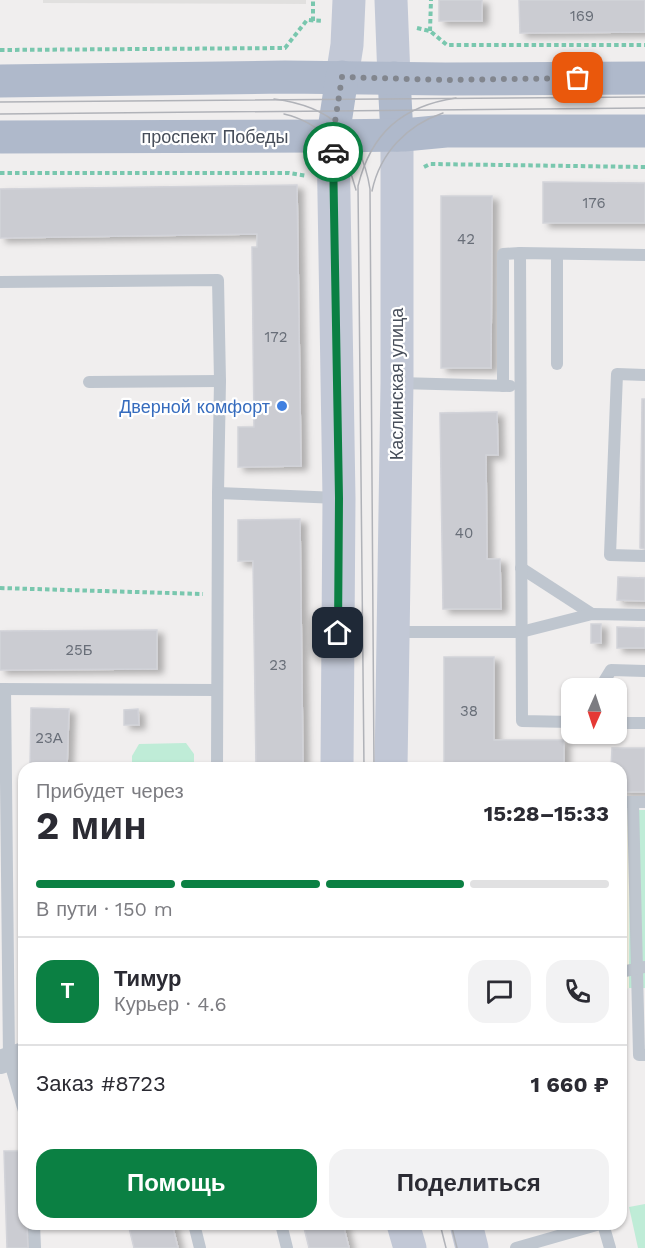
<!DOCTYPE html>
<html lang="ru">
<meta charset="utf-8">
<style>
body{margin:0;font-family:"Work Sans",sans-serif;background:#f2f2f3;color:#2b2b33;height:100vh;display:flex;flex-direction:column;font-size:22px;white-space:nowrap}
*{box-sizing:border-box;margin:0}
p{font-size:20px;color:#7c7c81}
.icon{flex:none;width:33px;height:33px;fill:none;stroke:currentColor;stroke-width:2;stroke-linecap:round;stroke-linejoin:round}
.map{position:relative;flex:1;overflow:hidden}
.details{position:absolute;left:18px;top:762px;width:609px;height:468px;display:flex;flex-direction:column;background:#fff;border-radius:18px;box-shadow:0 2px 4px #0004}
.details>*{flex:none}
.needle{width:39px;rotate:183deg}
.tools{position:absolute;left:561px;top:678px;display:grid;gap:12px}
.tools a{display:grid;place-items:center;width:66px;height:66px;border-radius:12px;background:#fff;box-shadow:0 2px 4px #0004;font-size:30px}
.pin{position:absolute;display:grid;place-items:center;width:51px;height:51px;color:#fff;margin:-26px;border-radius:12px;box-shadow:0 3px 9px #0006}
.courier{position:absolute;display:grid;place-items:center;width:60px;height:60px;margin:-30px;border:4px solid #0b8043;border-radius:50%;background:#fff;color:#222;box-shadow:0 2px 8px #0007}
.head em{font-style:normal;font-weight:700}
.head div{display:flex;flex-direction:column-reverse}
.head{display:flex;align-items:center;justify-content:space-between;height:102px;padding:0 18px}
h1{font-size:39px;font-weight:700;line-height:45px}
.bar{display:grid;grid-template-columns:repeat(4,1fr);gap:9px 6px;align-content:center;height:72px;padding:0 18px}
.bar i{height:8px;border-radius:4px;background:#e1e1e2}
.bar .current{background:#0b8043}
.bar p{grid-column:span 4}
.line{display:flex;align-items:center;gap:15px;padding:0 18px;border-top:2px solid #e1e1e2}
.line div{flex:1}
.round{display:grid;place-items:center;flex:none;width:63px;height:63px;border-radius:18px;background:#f2f2f3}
.button{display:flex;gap:12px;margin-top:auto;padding:12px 18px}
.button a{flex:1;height:69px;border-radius:18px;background:#0b8043;color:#fff;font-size:24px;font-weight:700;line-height:69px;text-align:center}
.button a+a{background:#f2f2f3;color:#2b2b33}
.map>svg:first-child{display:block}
</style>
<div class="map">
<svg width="645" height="1248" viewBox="0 0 645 1248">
<defs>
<filter id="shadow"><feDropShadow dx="6" dy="4" stdDeviation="3" flood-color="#0004"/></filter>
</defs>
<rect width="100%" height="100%" fill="#f0eeee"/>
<path fill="#faf8e8" d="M630 810 629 988 621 990V811Z"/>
<path fill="#e1e0df" d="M43 0H306V4L43 3Z"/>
<g fill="#bfecd7">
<path d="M186 743 194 754V768H132V756L139 744Z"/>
<path d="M630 810H645V988H629Z"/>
<path d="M645 1204V1248H638L629 1207Z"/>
</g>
<g fill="#cbccd2" stroke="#d2d3d9" stroke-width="1.5" filter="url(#shadow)">
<rect x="439" y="0" width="43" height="21"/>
<path d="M519 0H645V32L520 33Z"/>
<path d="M543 182 645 183V223H543Z"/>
<path d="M297 185 301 466 238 467V427H254L252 247H257V234L0 238V189Z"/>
<path d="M441 196H492L491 368H441Z"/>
<path d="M642 399H645V549L640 548Z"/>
<path d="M497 412 498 455H486L487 559H500L501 609H443L440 413Z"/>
<path d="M300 519 303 768H256L253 561H238V520Z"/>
<path d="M618 577 645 578V601L617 600Z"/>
<rect x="591" y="624" width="10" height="19"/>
<path d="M617 627 645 628V648H617Z"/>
<path d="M157 630V669L0 670V631Z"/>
<path d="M444 657H494V740H564V768H444Z"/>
<path d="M31 708 69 709 67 768H30Z"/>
<path d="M138 709 139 725H124V710Z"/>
<path d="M612 748H645V792H621V768H611Z"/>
<path d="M4 1151H24V1224H27L28 1248H7Z"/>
<path d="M128 1224H172L178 1248H134Z"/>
<path d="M303 1224H343L349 1248H309Z"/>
</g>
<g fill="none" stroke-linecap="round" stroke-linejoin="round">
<g stroke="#79c7ae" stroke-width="4" stroke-dasharray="4.5 3" stroke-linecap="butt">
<path d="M313 21V0"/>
<path d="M417 28 430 31 447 45H645"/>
<path d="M430 31 431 0"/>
<path d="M0 50 285 48 307 20 323 21"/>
<path d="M424 167 430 164 645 167"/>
<path d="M0 173H289L307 176"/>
<path d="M0 588 203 594"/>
</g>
<g stroke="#bfc6cf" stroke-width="12">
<path d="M0 282 218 280 220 381 218 493"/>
<path d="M557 364V254"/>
<path d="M645 375 617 374 610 555 645 556"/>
<path d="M89 382 220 381"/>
<path d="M399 383 510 386"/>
<path d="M503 386V254L520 253"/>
<path d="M521 568 592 614"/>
<path d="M394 632H521L592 614 645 615"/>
<path d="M600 688 611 670 645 671"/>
<path d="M0 689 217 690"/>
<path d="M5 689 9 1059 24 1111"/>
<path d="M572 722 522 721 520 253 645 255"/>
<path d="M616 723H645"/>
<path d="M217 768 218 493 338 498"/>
<path d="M621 802H645"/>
<path d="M633 802 639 1055H645"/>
<path d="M621 972 644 967"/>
<path d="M34 1224 35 1248"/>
<path d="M194 1224 200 1248"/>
<path d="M281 1224 287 1248"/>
<path d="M603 1224 610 1248"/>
<path d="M516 1248 600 1224"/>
</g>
<path stroke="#bfc6cf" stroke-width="24" d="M0 1062 24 1054"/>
<g stroke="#c2c8d6" stroke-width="33">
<path d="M391 0 394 78"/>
<path d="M342 77 347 45 349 0"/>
<path d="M333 136 339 498 337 768"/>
<path d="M391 768 397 383V135"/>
<path d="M403 1224 410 1248"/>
<path d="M466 1224 472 1248"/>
</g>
<g stroke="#afb9cb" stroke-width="33">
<path d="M394 78 397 135"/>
<path d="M0 81 285 77 445 79 645 78"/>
<path d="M333 136 342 77"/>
<path d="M0 137 327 136 404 135 446 131H645"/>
</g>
<g stroke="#b0b2b8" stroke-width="1.5">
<path d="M274 99C329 106 361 132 370 189L374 768"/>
<path d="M0 102 645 97"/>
<path d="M0 114 645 108"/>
<path d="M284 114C323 123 347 153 356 190"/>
<path d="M372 191C380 153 407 125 443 113"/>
<path d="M364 768 358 186C371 133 402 106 456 98"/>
<path d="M440 1224 446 1248"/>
<path d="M451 1224 457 1248"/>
</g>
</g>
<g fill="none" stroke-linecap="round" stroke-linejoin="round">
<path stroke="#82868e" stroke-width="6" stroke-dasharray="0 10.8" d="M333 152V135L342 77 445 80 578 78"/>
<path stroke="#0b8043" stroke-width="8" d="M333 152 339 498 338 633"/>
</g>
<circle fill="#3f7fe0" stroke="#fff" stroke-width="2" cx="282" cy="406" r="6"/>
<g text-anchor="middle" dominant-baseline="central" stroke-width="4.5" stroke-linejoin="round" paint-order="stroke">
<g font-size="15" fill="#686e78">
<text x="582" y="16">169</text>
<text x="594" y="203">176</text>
<text x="466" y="239">42</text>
<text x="276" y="337">172</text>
<text x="464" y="533">40</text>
<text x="79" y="650">25Б</text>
<text x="278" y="665">23</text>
<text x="469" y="711">38</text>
<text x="49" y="738">23А</text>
</g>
<g font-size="18" fill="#474e5a" stroke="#fff">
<text x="215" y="136">проспект Победы</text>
<text transform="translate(396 384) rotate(-90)">Каслинская улица</text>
</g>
<g font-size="18" fill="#366cbe" stroke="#fff" text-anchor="end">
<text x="270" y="406">Дверной комфорт</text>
</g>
</g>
</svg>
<div class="tools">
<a><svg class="needle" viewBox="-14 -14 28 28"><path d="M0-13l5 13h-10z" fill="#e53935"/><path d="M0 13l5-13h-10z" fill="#7c7c81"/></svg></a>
</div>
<div class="pin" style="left:578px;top:78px;background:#ea580c"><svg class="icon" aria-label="bag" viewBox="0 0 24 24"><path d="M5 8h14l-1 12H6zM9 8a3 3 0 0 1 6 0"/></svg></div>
<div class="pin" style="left:338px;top:633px;background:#1f2937"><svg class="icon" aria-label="home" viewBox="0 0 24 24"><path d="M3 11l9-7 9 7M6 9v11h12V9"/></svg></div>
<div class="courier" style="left:333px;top:152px"><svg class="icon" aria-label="car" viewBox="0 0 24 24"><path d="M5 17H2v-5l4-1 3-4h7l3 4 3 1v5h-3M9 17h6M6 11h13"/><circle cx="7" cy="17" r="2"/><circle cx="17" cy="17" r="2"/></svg></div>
<section class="details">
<div class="head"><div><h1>2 мин</h1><p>Прибудет через</p></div><em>15:28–15:33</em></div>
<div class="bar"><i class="current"></i><i class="current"></i><i class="current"></i><i></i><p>В пути · 150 m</p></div>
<div class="line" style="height:108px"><b class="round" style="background:#0b8043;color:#fff">Т</b><div><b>Тимур</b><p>Курьер · 4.6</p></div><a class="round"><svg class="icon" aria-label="chat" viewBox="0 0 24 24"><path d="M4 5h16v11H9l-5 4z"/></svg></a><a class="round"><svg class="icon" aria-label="phone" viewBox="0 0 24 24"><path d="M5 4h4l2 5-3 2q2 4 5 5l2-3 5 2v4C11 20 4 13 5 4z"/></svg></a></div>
<div class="line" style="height:78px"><div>Заказ #8723</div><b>1 660 ₽</b></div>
<div class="button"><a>Помощь</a><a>Поделиться</a></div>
</section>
</div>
